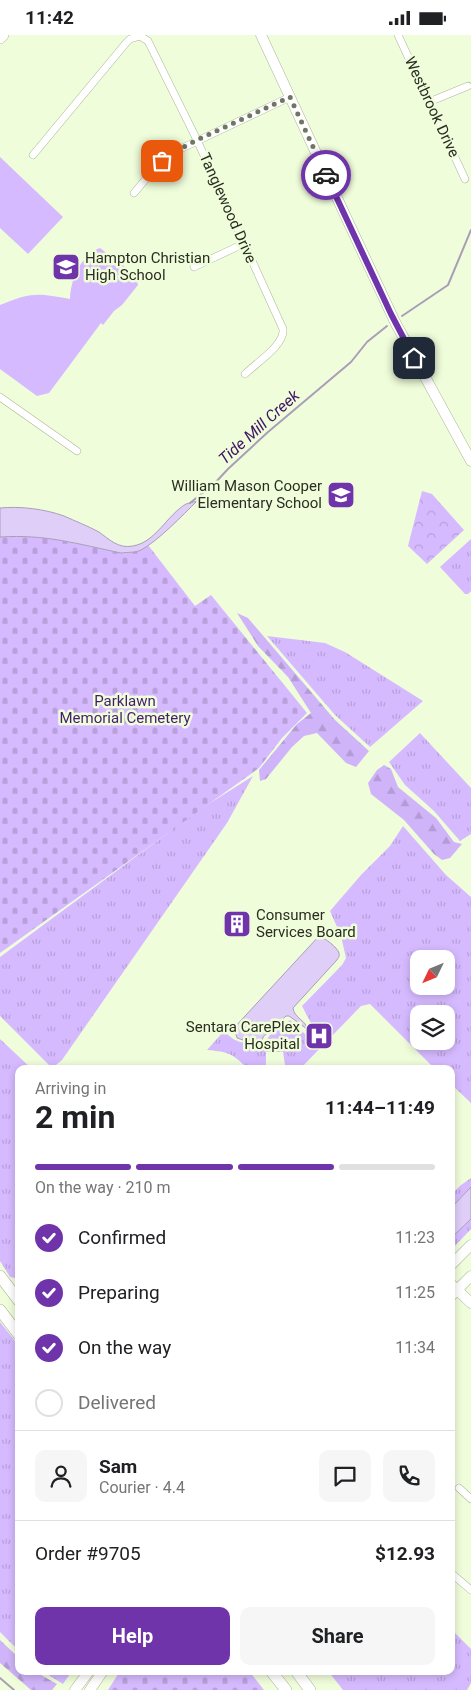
<!DOCTYPE html>
<meta charset="utf-8">
<style>
body{margin:0;font-family:Roboto,sans-serif;background:#f6f6f6;color:#202124;height:100vh;display:flex;flex-direction:column;font-size:19px;white-space:nowrap}
*{box-sizing:border-box;margin:0}
p{font-size:16px;color:#757577}
.icon{flex:none;width:28px;height:28px;fill:none;stroke:currentColor;stroke-width:2;stroke-linecap:round;stroke-linejoin:round}
.map{position:relative;flex:1;overflow:hidden}
.panel{position:absolute;left:15px;top:1030px;width:440px;height:610px;display:flex;flex-direction:column;background:#fff;border-radius:10px;box-shadow:0 2px 8px #0003}
.panel>*{flex:none}
.needle{width:32px;rotate:227deg}
.buttons{position:absolute;left:410px;top:915px;display:grid;gap:10px}
.buttons a{display:grid;place-items:center;width:45px;height:45px;border-radius:10px;background:#fff;box-shadow:0 2px 8px #0003;font-size:25px}
.pin{position:absolute;display:grid;place-items:center;width:42px;height:42px;color:#fff;margin:-21px;border-radius:10px;box-shadow:0 2px 8px #0006}
.courier{position:absolute;display:grid;place-items:center;width:50px;height:50px;margin:-25px;border:4px solid #6f34aa;border-radius:50%;background:#fff;color:#222;box-shadow:0 1px 6px #0007}
.summary em{font-style:normal;font-weight:700}
.summary div{display:flex;flex-direction:column-reverse}
.summary{display:flex;align-items:center;justify-content:space-between;height:85px;padding:0 20px}
h1{font-size:32px;font-weight:700;line-height:38px}
.bar{display:grid;grid-template-columns:repeat(4,1fr);gap:8px 5px;align-content:center;height:60px;padding:0 20px}
.bar i{height:6px;border-radius:4px;background:#e0e0e0}
.bar .selected{background:#6f34aa}
.bar p{grid-column:span 4}
.line{display:flex;align-items:center;gap:12px;padding:0 20px;border-top:1px solid #e0e0e0}
.line div{flex:1}
.round{display:grid;place-items:center;flex:none;width:52px;height:52px;border-radius:10px;background:#f6f6f6}
ol{padding:0 20px;list-style:none}
li{display:flex;align-items:center;gap:15px;height:55px}
li p{margin-inline-start:auto}
li .icon{padding:5px;border-radius:50%;background:#6f34aa;color:#fff;stroke-width:4}
li:last-child{color:#757577}
li i{width:28px;height:28px;border:2px solid #e0e0e0;border-radius:50%}
.button{display:flex;gap:10px;margin-top:auto;padding:10px 20px}
.button a{flex:1;height:58px;border-radius:10px;background:#6f34aa;color:#fff;font-size:20px;font-weight:700;line-height:58px;text-align:center}
.button a+a{background:#f6f6f6;color:#202124}
.status{display:flex;justify-content:space-between;align-items:center;height:35px;padding:0 25px;background:#fff;direction:ltr}
.status svg{height:14px;fill:currentColor}
.map>svg:first-child{display:block}
</style>
<div class="status"><b>11:42</b><svg viewBox="0 0 49 12"><path d="M0 12V9h3v3zM5 12V6h3v6zM10 12V3h3v9zM15 12V0h3v12zM26 1h20v11H26zM47 4h2v5h-2z"/></svg></div>
<div class="map">
<svg width="471" height="1655" viewBox="0 0 471 1655">
<defs>
<pattern id="grass-tufts" width="24" height="20" patternUnits="userSpaceOnUse" patternTransform="scale(1.25)"><rect width="24" height="20" fill="#d6baff"/><path d="M3 7l-1-3M5 7V3M7 7l1-3M15 17l-1-3M17 17v-4M19 17l1-3" fill="none" stroke="#b8a0da"/></pattern>
<pattern id="forest-firs" width="22" height="20" patternUnits="userSpaceOnUse" patternTransform="scale(1.25)"><rect width="22" height="20" fill="#d0b4f9"/><path d="M5 1l3.5 6h-7zM16 11l3.5 6h-7z" fill="#b39bd5"/></pattern>
<pattern id="cemetery-stones" width="16" height="16" patternUnits="userSpaceOnUse" patternTransform="scale(1.25)"><rect width="16" height="16" fill="#d6baff"/><path d="M2 7V4a2 2 0 0 1 4 0v3zM10 15v-3a2 2 0 0 1 4 0v3z" fill="#b8a0da"/></pattern>
<pattern id="park-crowns" width="20" height="18" patternUnits="userSpaceOnUse" patternTransform="scale(1.25)"><rect width="20" height="18" fill="#d6baff"/><path d="M2 6a3 3 0 1 1 6 0M12 15a3 3 0 1 1 6 0" fill="none" stroke="#b8a0da"/></pattern>
</defs>
<rect width="100%" height="100%" fill="#f0fddb"/>
<g fill="url(#grass-tufts)" fill-rule="evenodd">
<path d="M471 504V556L468 559H465L440 532Z"/>
<path d="M267 601 325 608 345 617 423 666 370 712 335 680Z"/>
<path d="M420 698 471 753V799L460 806 434 776 405 750 389 727Z"/>
<path d="M253 741 227 788 62 1025 56 1030H49L0 981V922L199 775Z"/>
<path d="M403 791 446 840 471 862V1068L451 1049V1034H435L370 969 361 971 300 1034H280L285 1030 283 1017H266V1034H248C232 1018 229 1017 207 1015L224 996C234 1006 240 1009 253 1007L262 1011 270 1000 290 985 305 999 313 992 302 971 342 930 346 923 341 901 330 876 361 840 390 811ZM419 924H446V951H419ZM419 979H446V1006H419Z"/>
<path d="M0 1004 32 1034H19V1228L16 1231 15 1243 10 1242 0 1226Z"/>
<path d="M471 1143V1152L451 1173V1160L461 1150Z"/>
<path d="M471 1184V1194L451 1215V1203Z"/>
<path d="M0 1287 19 1311V1616L0 1597Z"/>
<path d="M451 1594 471 1614V1648L467 1655H343L328 1636H451Z"/>
<path d="M42 1636H72L63 1649Z"/>
</g>
<g fill="url(#forest-firs)">
<path d="M237 578 248 583 335 685 369 716 356 732 346 728 317 698 304 701 292 712 266 744 260 746 259 735 297 689 311 678 288 642 258 611Z"/>
<path d="M384 730 391 734 398 752 436 783 454 807 462 809 450 823 442 825 434 819 404 785 371 759 368 748 377 735Z"/>
<path d="M0 1605 19 1623V1636H34L57 1649 52 1655H31L0 1628Z"/>
</g>
<g fill="url(#cemetery-stones)">
<path d="M36 501 53 503 121 518 139 515 148 510 195 571 211 560 307 678 282 703 259 733 0 918V502Z"/>
<path d="M120 1636H249L264 1655H108Z"/>
</g>
<path fill="url(#park-crowns)" d="M422 456 432 459 464 495 427 529 408 511Z"/>
<g fill="#d6baff">
<path d="M0 122 63 182 28 219 0 193Z"/>
<path d="M100 213 136 240 138 250 122 270 114 276 103 290 101 288 49 358 37 361 0 334V270C32 257 37 258 70 264 70 246 81 219 100 213Z"/>
</g>
<g fill="#dfcef8" stroke="#a99eb8">
<path d="M197 466C183 480 158 506 141 515 135 518 128 517 121 518 78 509 45 499 0 502V473C20 471 45 474 64 481 75 486 88 491 99 497 109 504 118 514 133 511 156 507 167 480 186 469 189 468 194 467 197 466Z"/>
<path d="M319 901C325 903 337 912 339 918 340 922 338 923 336 926L293 973C294 983 307 986 307 994L289 981H286L263 1002 262 1007 256 1004 246 1006 237 1003 234 993Z"/>
<path d="M471 1152V1184L451 1203V1173Z"/>
</g>
<g fill="none" stroke-linecap="round" stroke-linejoin="round">
<g stroke="#a99eb8" stroke-width="2">
<path d="M402 281 448 250 471 195"/>
<path d="M190 468 214 449 228 434 268 397 351 327 367 307 387 291"/>
<path d="M0 1643 14 1655"/>
</g>
<defs>
<g id="street">
<path d="M398 0 465 144"/>
<path d="M429 67 468 51"/>
<path d="M33 120 126 8 130 4 140 1 148 6 197 105 283 294C285 310 256 328 245 339"/>
<path d="M134 158 156 132 174 117 290 62"/>
<path d="M194 232 243 209"/>
<path d="M0 362 77 416"/>
<path d="M459 1453 471 1464"/>
<path d="M451 1538 471 1555"/>
</g>
<g id="secondary">
<path d="M261 0 395 287 471 426"/>
<path d="M451 1230 471 1210"/>
<path d="M451 1249 471 1268"/>
<path d="M451 1261 471 1241"/>
<path d="M75 1655 89 1636"/>
<path d="M90 1655 103 1636"/>
</g>
<g id="primary">
<path d="M0 3 3 0"/>
<path d="M0 1241 19 1266"/>
<path d="M0 1275 19 1300"/>
<path d="M271 1636 286 1655"/>
<path d="M296 1636 310 1655"/>
</g>
</defs>
<use href="#street" stroke="#abb696" stroke-width="8"/>
<use href="#secondary" stroke="#abb696" stroke-width="11"/>
<use href="#primary" stroke="#abb696" stroke-width="12"/>
<use href="#street" stroke="#fff" stroke-width="7"/>
<use href="#secondary" stroke="#fff" stroke-width="10"/>
<use href="#primary" stroke="#fff" stroke-width="11"/>
</g>
<g fill="none" stroke-linecap="round" stroke-linejoin="round">
<path stroke="#6f7663" stroke-width="5" stroke-dasharray="0 9" d="M162 126 174 117 197 105 290 62 326 140"/>
<path stroke="#6f34aa" stroke-width="6" d="M326 140 391 279 414 323"/>
</g>
<defs>
<symbol id="school-square" viewBox="-11 -11 22 22"><rect x="-9" y="-9" width="18" height="18" rx="4" fill="#6f34aa" stroke="#f0fddb"/><path d="M0-5L7-2L0 1L-7-2ZM-4 1L0 2.5L4 1V4Q0 6-4 4Z" fill="#fff"/></symbol>
<symbol id="building-square" viewBox="-11 -11 22 22"><rect x="-9" y="-9" width="18" height="18" rx="4" fill="#6f34aa" stroke="#f0fddb"/><path d="M-4-6H4V6H1V3H-1V6H-4ZM-2.5-4.3h1.7v1.8h-1.7ZM.8-4.3h1.7v1.8H.8ZM-2.5-1h1.7V.8h-1.7ZM.8-1h1.7V.8H.8Z" fill="#fff"/></symbol>
<symbol id="hospital-square" viewBox="-11 -11 22 22"><rect x="-9" y="-9" width="18" height="18" rx="4" fill="#6f34aa" stroke="#f0fddb"/><path d="M-5-5h3v3.5h4V-5h3V5h-3V1.5h-4V5h-3Z" fill="#fff"/></symbol>
</defs>
<g fill-rule="evenodd">
<use href="#school-square" x="50" y="216" width="32" height="32"/>
<use href="#school-square" x="325" y="444" width="32" height="32"/>
<use href="#building-square" x="221" y="873" width="32" height="32"/>
<use href="#hospital-square" x="303" y="985" width="32" height="32"/>
</g>
<g text-anchor="middle" dominant-baseline="central" stroke-width="5" stroke-linejoin="round" paint-order="stroke">
<g font-size="15" fill="#2a2e22" stroke="#f0fddb">
<text transform="translate(432 72) rotate(65)">Westbrook Drive</text>
<text transform="translate(228 173) rotate(66)">Tanglewood Drive</text>
</g>
<g font-size="15" fill="#2a2e22" stroke="#f0fddb" text-anchor="start">
<text x="85" y="223">Hampton Christian<tspan x="85" dy="17">High School</tspan></text>
<text x="322" y="451" text-anchor="end">William Mason Cooper<tspan x="322" dy="17">Elementary School</tspan></text>
<text x="256" y="880">Consumer<tspan x="256" dy="17">Services Board</tspan></text>
<text x="300" y="992" text-anchor="end">Sentara CarePlex<tspan x="300" dy="17">Hospital</tspan></text>
</g>
<g font-size="15" fill="#441d6b" stroke="#f0fddb">
<text x="125" y="666">Parklawn<tspan x="125" dy="17">Memorial Cemetery</tspan></text>
</g>
<g font-size="16" font-style="italic" fill="#3e1563" stroke="#f0fddb">
<text transform="translate(259 392) rotate(-42)">Tide Mill Creek</text>
</g>
</g>
</svg>
<div class="buttons">
<a><svg class="needle" viewBox="-14 -14 28 28"><path d="M0-13l5 13h-10z" fill="#e53935"/><path d="M0 13l5-13h-10z" fill="#757577"/></svg></a>
<a><svg class="icon" aria-label="layers" viewBox="0 0 24 24"><path d="M12 4l9 5-9 5-9-5zM3 14l9 5 9-5"/></svg></a>
</div>
<div class="pin" style="left:162px;top:126px;background:#ea580c"><svg class="icon" aria-label="bag" viewBox="0 0 24 24"><path d="M5 8h14l-1 12H6zM9 8a3 3 0 0 1 6 0"/></svg></div>
<div class="pin" style="left:414px;top:323px;background:#1f2937"><svg class="icon" aria-label="home" viewBox="0 0 24 24"><path d="M3 11l9-7 9 7M6 9v11h12V9"/></svg></div>
<div class="courier" style="left:326px;top:140px"><svg class="icon" aria-label="car" viewBox="0 0 24 24"><path d="M5 17H2v-5l4-1 3-4h7l3 4 3 1v5h-3M9 17h6M6 11h13"/><circle cx="7" cy="17" r="2"/><circle cx="17" cy="17" r="2"/></svg></div>
<section class="panel">
<div class="summary"><div><h1>2 min</h1><p>Arriving in</p></div><em>11:44–11:49</em></div>
<div class="bar"><i class="selected"></i><i class="selected"></i><i class="selected"></i><i></i><p>On the way · 210 m</p></div>
<ol>
<li><svg class="icon" aria-label="check" viewBox="0 0 24 24"><path d="M5 12l5 5 9-10"/></svg>Confirmed<p>11:23</p></li>
<li><svg class="icon" aria-label="check" viewBox="0 0 24 24"><path d="M5 12l5 5 9-10"/></svg>Preparing<p>11:25</p></li>
<li><svg class="icon" aria-label="check" viewBox="0 0 24 24"><path d="M5 12l5 5 9-10"/></svg>On the way<p>11:34</p></li>
<li><i></i>Delivered</li>
</ol>
<div class="line" style="height:90px"><a class="round"><svg class="icon" aria-label="person" viewBox="0 0 24 24"><circle cx="12" cy="8" r="4"/><path d="M4 21q1-7 8-7t8 7"/></svg></a><div><b>Sam</b><p>Courier · 4.4</p></div><a class="round"><svg class="icon" aria-label="chat" viewBox="0 0 24 24"><path d="M4 5h16v11H9l-5 4z"/></svg></a><a class="round"><svg class="icon" aria-label="phone" viewBox="0 0 24 24"><path d="M5 4h4l2 5-3 2q2 4 5 5l2-3 5 2v4C11 20 4 13 5 4z"/></svg></a></div>
<div class="line" style="height:65px"><div>Order #9705</div><b>$12.93</b></div>
<div class="button"><a>Help</a><a>Share</a></div>
</section>
</div>
